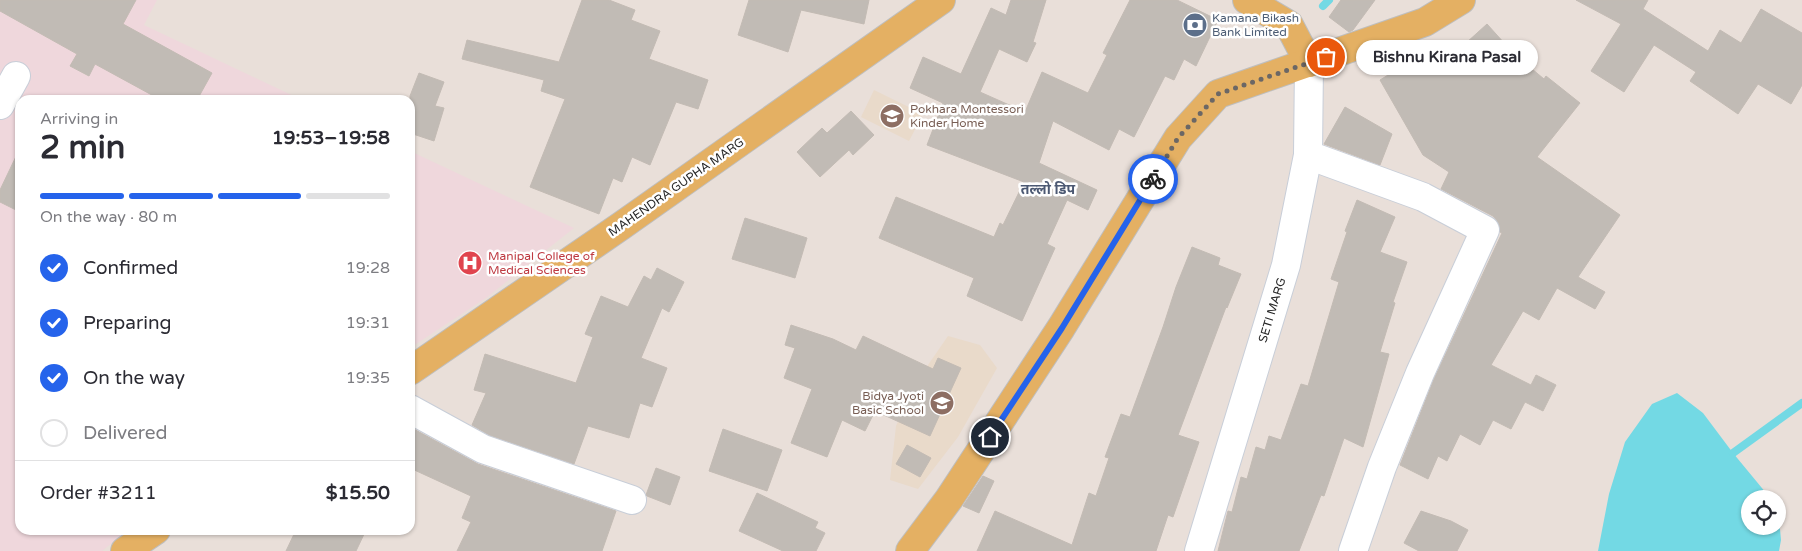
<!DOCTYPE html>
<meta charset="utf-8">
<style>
body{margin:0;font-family:"Varela Round","Noto Sans Devanagari",sans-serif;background:#f2f2f3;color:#2b2b33;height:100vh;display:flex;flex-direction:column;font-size:19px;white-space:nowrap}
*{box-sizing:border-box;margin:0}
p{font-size:16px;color:#7c7c81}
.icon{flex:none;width:28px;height:28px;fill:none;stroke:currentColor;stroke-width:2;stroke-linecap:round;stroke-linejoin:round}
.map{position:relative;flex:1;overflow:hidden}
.details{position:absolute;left:15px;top:95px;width:400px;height:440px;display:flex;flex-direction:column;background:#fff;border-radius:15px;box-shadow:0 1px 4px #0004}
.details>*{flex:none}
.fabs{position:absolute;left:1741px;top:490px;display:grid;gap:10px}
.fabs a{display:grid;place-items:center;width:45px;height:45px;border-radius:50%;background:#fff;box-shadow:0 1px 4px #0004;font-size:25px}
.pin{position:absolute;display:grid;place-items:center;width:42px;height:42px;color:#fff;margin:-21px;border:2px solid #fff;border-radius:50%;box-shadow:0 1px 5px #0007}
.courier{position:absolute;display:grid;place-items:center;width:50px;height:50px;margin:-25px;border:4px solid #2563eb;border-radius:50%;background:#fff;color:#222;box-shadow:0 1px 6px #0007}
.bubble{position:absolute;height:35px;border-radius:18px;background:#fff;box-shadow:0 1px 4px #0004;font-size:16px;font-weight:700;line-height:35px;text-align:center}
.overview em{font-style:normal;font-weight:700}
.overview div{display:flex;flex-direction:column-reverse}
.overview{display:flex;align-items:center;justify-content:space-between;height:85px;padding:0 25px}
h1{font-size:32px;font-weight:700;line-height:38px}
.bar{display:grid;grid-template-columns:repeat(4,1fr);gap:8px 5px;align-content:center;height:60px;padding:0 25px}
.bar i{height:6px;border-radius:4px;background:#e1e1e2}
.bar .active{background:#2563eb}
.bar p{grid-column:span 4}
.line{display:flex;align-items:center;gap:12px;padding:0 25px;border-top:1px solid #e1e1e2}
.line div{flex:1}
ol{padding:0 25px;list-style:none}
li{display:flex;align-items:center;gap:15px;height:55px}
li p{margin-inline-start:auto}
li .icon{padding:5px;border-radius:50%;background:#2563eb;color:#fff;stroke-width:4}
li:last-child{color:#7c7c81}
li i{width:28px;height:28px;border:2px solid #e1e1e2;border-radius:50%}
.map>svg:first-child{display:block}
</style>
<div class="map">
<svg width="1802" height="551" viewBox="0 0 1802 551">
<rect width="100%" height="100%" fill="#e9dfd9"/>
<g fill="#e9daca">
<path d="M874 90 923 114 909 141 861 117Z"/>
<path d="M948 336 980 345 997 368 958 437 918 489 890 480 896 426 917 381Z"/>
</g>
<g fill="#efd7dc">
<path d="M131 0H157L144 25 302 100H197L211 73 123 24Z"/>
<path d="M0 11 77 54 70 66 88 76 95 64 161 100H20V172L11 167 0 190Z"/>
<path d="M410 151 574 228 486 298 410 348Z"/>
<path d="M0 202 20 212V530H128L102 551H0Z"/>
</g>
<path fill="#73d9e4" d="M1677 393 1703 413 1733 453 1771 499H1750V526H1778V507L1781 540 1779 551H1598L1609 494 1625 442 1652 404Z"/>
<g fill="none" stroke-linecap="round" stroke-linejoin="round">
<g stroke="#73d9e4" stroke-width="8">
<path d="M1323 6 1329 0"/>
<path d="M1733 453 1802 403"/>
</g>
</g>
<g fill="#c1bbb5" stroke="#c3bbb4">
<path d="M0 0H136L123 24 212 73 197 100H161L95 64 89 76 70 66 77 54 0 11Z"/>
<path d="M582 0H609L635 10 631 20 660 31 649 59 708 80 698 109 676 102 650 165 632 157 622 182 613 178 599 214 530 187 565 99 541 91 544 80 462 59 467 40 559 62Z"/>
<path d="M749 0H869L864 24 801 10 788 52 738 35Z"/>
<path d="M1011 0H1046L1033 42 1036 43 1027 62 999 49 980 92 1025 112 1042 72 1088 93 1107 55 1103 53 1130 0H1177L1218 20 1196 66 1184 59 1174 80 1165 76 1134 137 1119 129 1109 150 1053 121 1039 163 1097 190 1088 210 1067 200 1047 244 1055 248 1022 321 967 296 974 278 879 238 896 197 994 237 1000 223 1003 225 1024 182 927 145 943 103 910 88 923 57 961 74 991 8 1006 15Z"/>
<path d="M1341 0H1375L1353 30 1349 32 1329 17Z"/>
<path d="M1576 0H1648L1643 9 1708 51 1720 30 1741 43 1761 9 1802 33V85L1791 104 1758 84 1738 114 1690 81 1696 72 1654 45 1624 92 1591 71 1621 24Z"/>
<path d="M1487 24 1514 54 1544 79 1546 76 1580 103 1537 157 1620 215 1578 277 1605 292 1595 309 1557 288 1539 320 1523 311 1491 365 1531 385 1536 375 1556 385 1543 411 1525 402 1511 429 1493 420 1480 445 1460 434 1447 461 1438 456 1428 479 1400 465 1434 379 1502 233 1500 232 1498 222 1493 216 1441 189 1449 172 1423 155 1380 80 1435 46 1445 62Z"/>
<path d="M419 73 444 82 435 106 444 108 434 141 410 133V96Z"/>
<path d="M1345 107 1392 134 1380 165 1324 144Z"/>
<path d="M851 111 874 135 853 155 849 150 820 177 797 152 822 128 827 133Z"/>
<path d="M20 148V212L0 202V190Z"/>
<path d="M1357 200 1395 217 1380 252 1407 262 1393 302 1395 303 1380 352 1389 354 1363 447 1344 438 1324 496 1321 495 1299 551H1218L1228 511 1232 512 1241 477 1247 479 1256 447 1265 450 1269 436 1281 440 1301 384 1308 386 1339 282 1331 279 1347 232 1345 231Z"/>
<path d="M745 218 807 238 795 278 732 259Z"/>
<path d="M1192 247 1220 258 1218 265 1241 274 1227 308 1226 307 1178 435 1199 442 1173 517 1168 515 1156 551H977L995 511 1072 545 1089 493 1096 496 1109 458 1105 457 1121 414 1130 417 1163 327 1176 287Z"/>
<path d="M657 268 684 282 669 312 662 308 641 358 667 368 652 407 640 403 629 438 588 426 574 464 489 435 472 425 486 393 474 390 485 354 576 383 593 337 585 334 601 296 628 307 644 276 651 280Z"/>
<path d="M791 325 833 339 856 350 863 336 933 369 938 358 961 368 930 436 875 411 865 431 842 420 827 457 791 443 812 389 784 378 795 348 785 345Z"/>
<path d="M410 427 478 464 616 511 602 551H457L471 522 462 518 471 496 410 468Z"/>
<path d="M723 429 782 450 767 491 709 471Z"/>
<path d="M907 445 931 458 920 477 896 464Z"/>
<path d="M656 468 680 477 670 505 647 496 646 495Z"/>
<path d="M983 476 994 481 979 513 963 506Z"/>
<path d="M757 493 818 522 815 528 825 533 816 551H783L739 531Z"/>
<path d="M1421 511 1451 521 1468 530 1457 551H1419L1404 543Z"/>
<path d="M296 530H366L356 551H286Z"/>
</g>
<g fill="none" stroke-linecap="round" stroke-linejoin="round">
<defs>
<g id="minor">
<path d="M0 105 16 76"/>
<path d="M1308 155 1423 197 1485 230 1420 373 1382 467 1353 551"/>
<path d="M410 409 483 449 632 500"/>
<path d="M1199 551 1286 265 1308 155 1309 63"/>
</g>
<g id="major">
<path d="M1247 0 1289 25 1309 63"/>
<path d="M410 371 621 226 941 0"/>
<path d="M125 551 156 530"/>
<path d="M910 551 949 499 1061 328 1178 138 1218 94 1425 22 1461 0"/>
</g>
</defs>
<use href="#minor" stroke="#c8ced8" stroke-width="30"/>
<use href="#major" stroke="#bebebe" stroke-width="30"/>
<use href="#minor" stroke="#fff" stroke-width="28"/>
<use href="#major" stroke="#e4b063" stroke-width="28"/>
</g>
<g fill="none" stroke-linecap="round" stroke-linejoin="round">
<path stroke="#6b6765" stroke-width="5" stroke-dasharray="0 9" d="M1153 179 1178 138 1218 94 1326 57"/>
<path stroke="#2563eb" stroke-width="6" d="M990 437 1062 328 1153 179"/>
</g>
<defs>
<symbol id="bank-disc" viewBox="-11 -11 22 22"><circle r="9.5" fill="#5c6f8a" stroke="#fff"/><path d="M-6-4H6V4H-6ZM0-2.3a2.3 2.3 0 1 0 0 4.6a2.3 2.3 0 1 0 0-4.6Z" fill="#fff"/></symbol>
<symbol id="school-disc" viewBox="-11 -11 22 22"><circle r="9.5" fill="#8d6e63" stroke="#fff"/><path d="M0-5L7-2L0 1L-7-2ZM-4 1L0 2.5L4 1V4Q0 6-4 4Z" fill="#fff"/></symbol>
<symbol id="hospital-disc" viewBox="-11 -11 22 22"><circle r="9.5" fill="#e0444e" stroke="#fff"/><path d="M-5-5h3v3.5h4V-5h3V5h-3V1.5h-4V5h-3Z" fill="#fff"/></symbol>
</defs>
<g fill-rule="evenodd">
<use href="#bank-disc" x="1181" y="11" width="28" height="28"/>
<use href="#school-disc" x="878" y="102" width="28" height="28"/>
<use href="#hospital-disc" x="456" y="249" width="28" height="28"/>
<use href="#school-disc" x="928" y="389" width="28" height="28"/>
</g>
<g text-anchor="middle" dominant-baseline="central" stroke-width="5" stroke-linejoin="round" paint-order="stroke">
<g font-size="12" fill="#4e5e75" stroke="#fff" text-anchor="start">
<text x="1212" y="18">Kamana Bikash<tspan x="1212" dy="14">Bank Limited</tspan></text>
</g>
<g font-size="12" fill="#785e54" stroke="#fff" text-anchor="start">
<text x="910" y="109">Pokhara Montessori<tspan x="910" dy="14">Kinder Home</tspan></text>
<text x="924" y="396" text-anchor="end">Bidya Jyoti<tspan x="924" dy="14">Basic School</tspan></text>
</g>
<g font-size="12" fill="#272727" stroke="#fff">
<text transform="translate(676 187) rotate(-35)">MAHENDRA GUPHA MARG</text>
<text transform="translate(1272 310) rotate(-73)">SETI MARG</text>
</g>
<g font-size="12" fill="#be3a42" stroke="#fff" text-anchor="start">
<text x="488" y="256">Manipal College of<tspan x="488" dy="14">Medical Sciences</tspan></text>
</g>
<g font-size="14" font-weight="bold" fill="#4c5973" stroke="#fff">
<text x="1048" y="189">तल्लो डिप</text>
</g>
</g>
</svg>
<div class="fabs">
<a><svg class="icon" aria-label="locate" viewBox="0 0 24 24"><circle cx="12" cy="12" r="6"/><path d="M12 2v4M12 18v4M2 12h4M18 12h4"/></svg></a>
</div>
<div class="pin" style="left:1326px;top:57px;background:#ea580c"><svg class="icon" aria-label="bag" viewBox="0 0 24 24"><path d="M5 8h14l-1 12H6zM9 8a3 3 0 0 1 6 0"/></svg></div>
<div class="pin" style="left:990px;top:437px;background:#1f2937"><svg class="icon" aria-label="home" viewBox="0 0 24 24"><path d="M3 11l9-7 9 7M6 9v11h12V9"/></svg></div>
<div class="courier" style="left:1153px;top:179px"><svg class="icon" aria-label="bike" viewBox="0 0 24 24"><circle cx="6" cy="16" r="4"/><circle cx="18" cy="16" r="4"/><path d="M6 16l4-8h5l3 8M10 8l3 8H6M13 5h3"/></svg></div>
<div class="bubble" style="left:1356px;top:40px;width:182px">Bishnu Kirana Pasal</div>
<section class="details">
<div class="overview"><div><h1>2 min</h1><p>Arriving in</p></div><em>19:53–19:58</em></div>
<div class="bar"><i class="active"></i><i class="active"></i><i class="active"></i><i></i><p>On the way · 80 m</p></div>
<ol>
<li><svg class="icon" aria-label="check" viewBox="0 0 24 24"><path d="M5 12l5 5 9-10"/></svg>Confirmed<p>19:28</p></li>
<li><svg class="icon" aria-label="check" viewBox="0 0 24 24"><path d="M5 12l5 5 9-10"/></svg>Preparing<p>19:31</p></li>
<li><svg class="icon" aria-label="check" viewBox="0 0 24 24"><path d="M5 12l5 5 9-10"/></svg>On the way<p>19:35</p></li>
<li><i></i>Delivered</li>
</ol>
<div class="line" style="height:65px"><div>Order #3211</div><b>$15.50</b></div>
</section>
</div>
